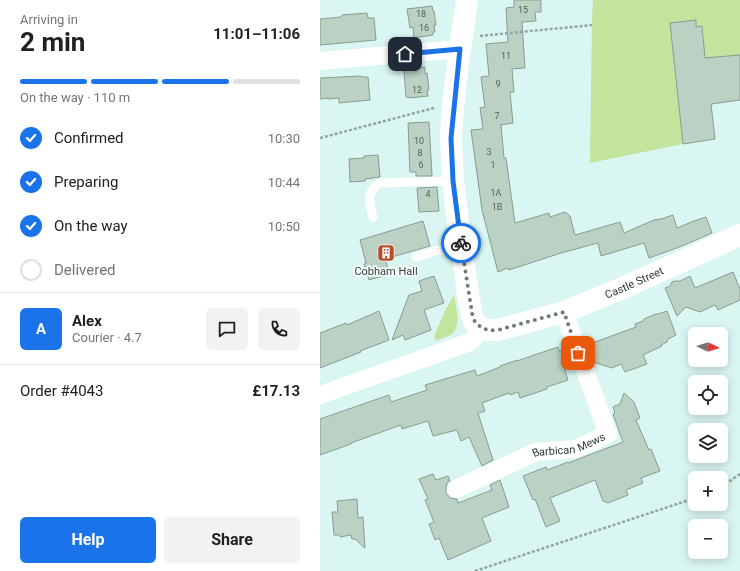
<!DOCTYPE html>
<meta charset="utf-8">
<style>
body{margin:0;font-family:Roboto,sans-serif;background:#f2f2f2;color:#202124;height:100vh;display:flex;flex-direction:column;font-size:15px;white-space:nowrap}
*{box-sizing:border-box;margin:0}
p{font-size:13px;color:#757577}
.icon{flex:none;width:22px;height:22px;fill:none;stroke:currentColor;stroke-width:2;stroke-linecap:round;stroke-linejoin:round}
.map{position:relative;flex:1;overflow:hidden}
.details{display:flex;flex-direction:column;background:#fff;width:320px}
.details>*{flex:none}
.needle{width:26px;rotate:95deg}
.buttons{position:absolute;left:368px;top:327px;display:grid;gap:8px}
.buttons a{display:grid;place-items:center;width:40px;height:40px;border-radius:6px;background:#fff;box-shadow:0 2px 10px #0003;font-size:20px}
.pin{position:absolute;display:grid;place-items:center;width:34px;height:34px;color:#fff;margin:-17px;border-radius:8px;box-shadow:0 2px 6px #0006}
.courier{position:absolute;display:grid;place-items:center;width:40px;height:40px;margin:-20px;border:3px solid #1a73e8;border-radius:50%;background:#fff;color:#222;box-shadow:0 1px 5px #0007}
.summary em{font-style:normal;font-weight:700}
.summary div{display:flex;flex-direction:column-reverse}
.summary{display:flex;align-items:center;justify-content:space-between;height:68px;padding:0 20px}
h1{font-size:26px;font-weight:700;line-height:30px}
.bar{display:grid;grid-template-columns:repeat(4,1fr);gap:6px 4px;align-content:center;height:48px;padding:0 20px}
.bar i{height:5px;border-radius:3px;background:#e0e0e0}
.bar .current{background:#1a73e8}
.bar p{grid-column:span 4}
.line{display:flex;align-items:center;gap:10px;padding:0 20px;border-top:1px solid #e0e0e0}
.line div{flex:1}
.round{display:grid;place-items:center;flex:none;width:42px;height:42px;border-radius:6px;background:#f2f2f2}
ol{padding:0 20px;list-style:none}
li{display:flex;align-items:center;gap:12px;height:44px}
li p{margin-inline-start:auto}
li .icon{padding:4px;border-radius:50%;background:#1a73e8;color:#fff;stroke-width:4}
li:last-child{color:#757577}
li i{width:22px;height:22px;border:2px solid #e0e0e0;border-radius:50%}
.action{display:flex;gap:8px;margin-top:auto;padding:8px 20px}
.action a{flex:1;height:46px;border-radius:6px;background:#1a73e8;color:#fff;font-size:16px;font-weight:700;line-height:46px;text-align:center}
.action a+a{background:#f2f2f2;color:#202124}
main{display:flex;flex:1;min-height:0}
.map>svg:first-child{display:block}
</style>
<main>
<section class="details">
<div class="summary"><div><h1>2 min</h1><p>Arriving in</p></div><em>11:01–11:06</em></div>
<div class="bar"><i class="current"></i><i class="current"></i><i class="current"></i><i></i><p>On the way · 110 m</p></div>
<ol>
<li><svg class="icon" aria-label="check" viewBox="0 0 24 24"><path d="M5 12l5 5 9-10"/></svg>Confirmed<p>10:30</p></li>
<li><svg class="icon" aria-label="check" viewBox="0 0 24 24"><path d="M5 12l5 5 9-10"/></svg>Preparing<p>10:44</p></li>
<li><svg class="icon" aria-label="check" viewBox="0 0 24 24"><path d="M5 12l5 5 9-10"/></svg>On the way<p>10:50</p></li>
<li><i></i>Delivered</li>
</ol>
<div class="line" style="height:72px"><b class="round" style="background:#1a73e8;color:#fff">A</b><div><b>Alex</b><p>Courier · 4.7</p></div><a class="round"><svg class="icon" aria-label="chat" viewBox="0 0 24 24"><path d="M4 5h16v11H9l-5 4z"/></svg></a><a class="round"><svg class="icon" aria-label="phone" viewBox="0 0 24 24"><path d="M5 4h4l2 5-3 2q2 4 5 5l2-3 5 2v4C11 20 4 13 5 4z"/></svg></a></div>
<div class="line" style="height:52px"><div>Order #4043</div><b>£17.13</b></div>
<div class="action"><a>Help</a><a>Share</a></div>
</section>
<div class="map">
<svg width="420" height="571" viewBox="0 0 420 571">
<rect width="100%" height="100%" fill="#daf6f3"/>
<g fill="#c2e49c">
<path d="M273 0H420V55L389 58V72L378 40 384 39 382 26 376 27V21L350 24 363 144 270 163 272 17Z"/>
<path d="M134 295C136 306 141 324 133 333 129 337 121 338 116 341L114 336 126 309Z"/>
</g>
<g fill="#bbd1c3" stroke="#889d90">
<path d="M194 0H221V12H215L216 21 202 22 205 68 192 69 194 92H190L193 123 181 125 184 158H186L195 223 229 213 230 217 245 212 250 216 255 235 300 222 304 233 334 220 341 219 353 215 357 228 374 221 386 217 392 233 362 246 329 258 324 243 281 256 278 243 241 253 189 270 188 268 178 272 162 210 151 130 163 129 160 108 165 107 161 77 169 76 166 44 188 42 186 8 194 7Z"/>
<path d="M112 6 113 11H114L116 25H114L115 32H113V35L94 38 93 27 90 28 87 9Z"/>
<path d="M47 13 48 18H54L56 40 0 45V19L21 17 22 15Z"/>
<path d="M376 20V27L382 26 385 58 420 55V100L391 104 395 139 363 144 350 23Z"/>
<path d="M105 67V74L107 73 109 90H107L108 96 89 98V97H86L84 71 86 70V69Z"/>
<path d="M41 76V77H48L50 100 19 103V98L8 99V98L0 99V78Z"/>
<path d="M109 122 112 176H96V172H90L88 123Z"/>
<path d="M58 155 60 177 45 179V181L30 182 29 159 44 158V156Z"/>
<path d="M117 187 119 211 99 212 97 188Z"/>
<path d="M103 221 110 246 65 259 70 274 49 280 44 264 46 263 40 240Z"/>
<path d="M413 272 420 289V300L398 310 395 305 380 312 366 307 357 316 345 288 350 286 352 282 355 281H360L370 276 375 288Z"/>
<path d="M114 276 124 303 104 310 111 330 85 340 83 335 72 340 89 295 102 291 99 281Z"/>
<path d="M59 311 69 340 40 351 41 352 0 368V333L26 323 27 325Z"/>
<path d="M347 311 356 335 348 339 347 342 341 345 342 346 323 355 327 364 305 372 301 364 292 368 273 362 267 345 316 327 315 324 323 321 324 319 336 314H338Z"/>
<path d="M238 347 239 351H242L247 366 244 367 248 380 227 387V389L200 398 198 392 190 395 189 393 162 403 165 411 158 413 173 460 162 466 149 437 141 441 137 430 113 436 108 421 82 429 81 425 31 443V444L0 455V419L69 395 71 402 107 390 105 385 155 370 157 376 180 367V366L197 360V361L217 354Z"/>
<path d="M304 393 314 402 320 418 316 420 329 450 331 449 340 471 321 478 323 483 306 490 308 495 288 503 283 501 275 480 230 498 240 521 226 527 215 499 213 500 203 476 226 467 227 470 248 462V463L303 442 293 414 295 413 293 407 300 404Z"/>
<path d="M113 474 116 480 128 476 130 481 127 483 126 488V493L130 498 137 499 138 503 172 490 170 485 180 480 189 507 162 518 171 541 128 560 119 538 115 540 109 524 114 522 105 500 108 499 99 479Z"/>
<path d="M37 499 38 518 43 517 45 548 35 539H32L31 535 20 537V535H14L12 512H18L17 501Z"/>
</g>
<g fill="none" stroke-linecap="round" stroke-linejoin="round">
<g stroke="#91a5a3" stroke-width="2.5" stroke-dasharray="3 2" stroke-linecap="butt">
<path d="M160 36 272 25"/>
<path d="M0 138 114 108"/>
<path d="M401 487 420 474"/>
<path d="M155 571 375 498"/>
</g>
<g stroke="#fff" stroke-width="9">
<path d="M53 217C50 203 45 192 60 183L133 181"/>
<path d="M96 257 119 250 142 251"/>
</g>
<g stroke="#fff" stroke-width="18">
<path d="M0 61 140 49"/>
<path d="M0 395 150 342 163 329"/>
<path id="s1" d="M136 489 216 452 256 449 288 434 244 312"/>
</g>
<path stroke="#fff" stroke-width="22" id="s2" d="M147 0C141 45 133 91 131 136 131 145 132 155 132 164 134 202 141 241 146 279 147 287 151 315 154 321 160 329 168 331 178 330L244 312 305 287 420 235"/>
</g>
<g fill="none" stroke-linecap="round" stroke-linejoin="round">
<path stroke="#6c7d7b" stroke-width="4" stroke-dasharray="0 7.2" d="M141 243 153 319C161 329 166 331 178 330L244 312 258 353"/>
<path stroke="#1a73e8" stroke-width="5" d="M85 54 140 49 131 138 133 181 141 243"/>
</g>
<defs>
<symbol id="building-square" viewBox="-11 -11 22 22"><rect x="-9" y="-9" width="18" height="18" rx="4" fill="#b34c27" stroke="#f8fefd"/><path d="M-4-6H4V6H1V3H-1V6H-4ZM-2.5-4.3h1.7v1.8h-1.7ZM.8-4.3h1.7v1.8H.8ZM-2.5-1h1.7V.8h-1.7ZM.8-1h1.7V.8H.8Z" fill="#fff"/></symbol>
</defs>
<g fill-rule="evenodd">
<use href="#building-square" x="56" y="243" width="20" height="20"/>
</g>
<g text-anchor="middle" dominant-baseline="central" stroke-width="3.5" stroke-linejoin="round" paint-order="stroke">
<g font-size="9" fill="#54615d">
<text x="203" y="10">15</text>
<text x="101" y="14">18</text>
<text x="104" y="28">16</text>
<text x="186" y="56">11</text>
<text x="178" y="84">9</text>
<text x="97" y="90">12</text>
<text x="177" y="116">7</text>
<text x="99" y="141">10</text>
<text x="169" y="152">3</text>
<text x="100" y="153">8</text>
<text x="101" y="165">6</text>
<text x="173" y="165">1</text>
<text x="176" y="193">1A</text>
<text x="108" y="194">4</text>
<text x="177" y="207">1B</text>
</g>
<g font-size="11" fill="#313c3b" stroke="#f8fefd">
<text x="66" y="271">Cobham Hall</text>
</g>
<g font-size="11" fill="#313c3b" stroke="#f8fefd">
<text stroke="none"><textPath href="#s2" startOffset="495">Castle Street</textPath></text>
<text stroke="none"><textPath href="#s1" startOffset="122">Barbican Mews</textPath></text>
</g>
</g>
</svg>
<div class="buttons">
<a><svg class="needle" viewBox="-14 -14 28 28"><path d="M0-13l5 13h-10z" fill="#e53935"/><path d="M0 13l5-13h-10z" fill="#757577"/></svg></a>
<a><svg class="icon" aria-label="locate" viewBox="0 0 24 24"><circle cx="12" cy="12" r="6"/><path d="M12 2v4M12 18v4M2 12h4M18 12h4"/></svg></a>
<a><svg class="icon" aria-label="layers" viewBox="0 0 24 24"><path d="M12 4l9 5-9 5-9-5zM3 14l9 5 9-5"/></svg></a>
<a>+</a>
<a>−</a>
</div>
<div class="pin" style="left:258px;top:353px;background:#ea580c"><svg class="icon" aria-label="bag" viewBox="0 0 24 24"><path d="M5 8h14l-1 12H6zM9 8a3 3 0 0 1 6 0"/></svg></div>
<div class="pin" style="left:85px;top:54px;background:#1f2937"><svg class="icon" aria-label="home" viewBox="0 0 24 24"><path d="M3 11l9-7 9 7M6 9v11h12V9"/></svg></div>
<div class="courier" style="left:141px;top:243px"><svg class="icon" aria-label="bike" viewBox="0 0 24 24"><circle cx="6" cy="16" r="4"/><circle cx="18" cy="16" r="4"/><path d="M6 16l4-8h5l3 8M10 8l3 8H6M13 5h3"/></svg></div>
</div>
</main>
